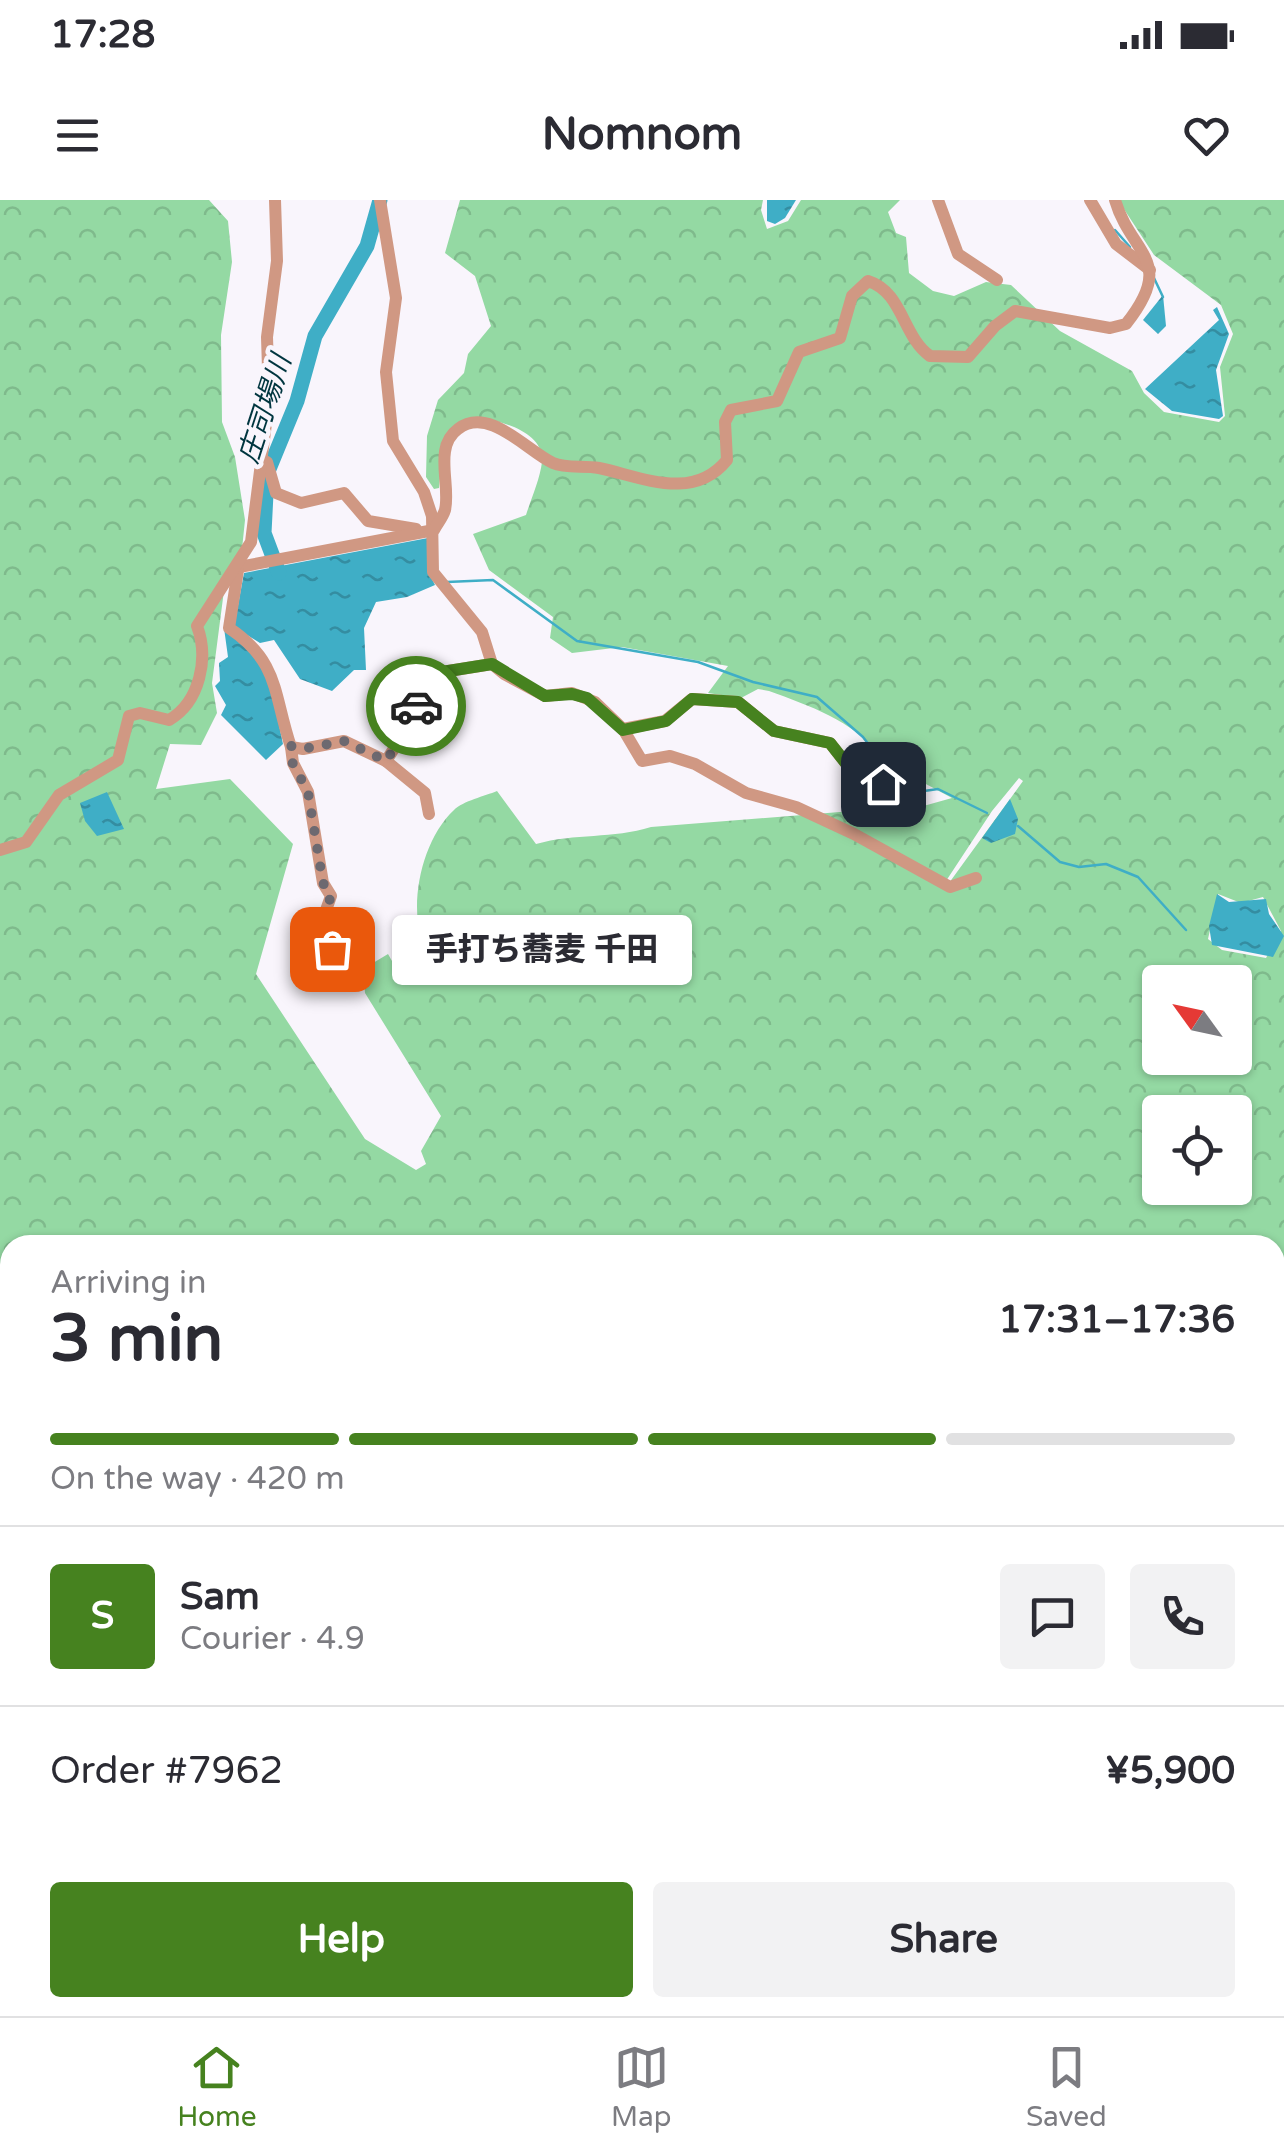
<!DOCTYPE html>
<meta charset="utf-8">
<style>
body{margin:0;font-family:"Varela Round","Noto Sans JP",sans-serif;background:#f2f2f3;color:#2b2b33;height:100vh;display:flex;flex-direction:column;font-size:38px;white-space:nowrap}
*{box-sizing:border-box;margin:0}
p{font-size:32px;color:#7c7c81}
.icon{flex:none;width:55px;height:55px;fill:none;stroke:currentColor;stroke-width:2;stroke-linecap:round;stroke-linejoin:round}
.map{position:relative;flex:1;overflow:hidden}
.sheet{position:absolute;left:0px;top:1035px;width:1285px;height:782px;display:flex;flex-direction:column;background:#fff;border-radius:30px 30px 0 0;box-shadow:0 2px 8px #0004}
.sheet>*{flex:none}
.needle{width:65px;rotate:303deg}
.fabs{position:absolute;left:1142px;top:765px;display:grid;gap:20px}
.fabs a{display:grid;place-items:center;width:110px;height:110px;border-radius:10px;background:#fff;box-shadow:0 2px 8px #0004;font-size:50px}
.pin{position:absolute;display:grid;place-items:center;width:85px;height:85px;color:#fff;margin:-42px;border-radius:20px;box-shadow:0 5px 15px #0006}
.courier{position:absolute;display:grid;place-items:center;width:100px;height:100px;margin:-50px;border:8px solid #46821f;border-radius:50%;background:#fff;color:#222;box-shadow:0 2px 12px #0007}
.bubble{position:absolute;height:70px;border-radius:10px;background:#fff;box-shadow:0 2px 8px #0004;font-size:32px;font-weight:800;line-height:70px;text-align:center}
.head em{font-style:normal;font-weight:800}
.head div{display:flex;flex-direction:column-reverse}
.head{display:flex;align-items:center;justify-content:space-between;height:170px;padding:0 50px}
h1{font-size:65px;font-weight:800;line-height:75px}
.bar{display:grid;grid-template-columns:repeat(4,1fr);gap:15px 10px;align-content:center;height:120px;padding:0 50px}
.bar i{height:12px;border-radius:8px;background:#e1e1e2}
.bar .active{background:#46821f}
.bar p{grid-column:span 4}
.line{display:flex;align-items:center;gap:25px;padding:0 50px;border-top:2px solid #e1e1e2}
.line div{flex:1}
.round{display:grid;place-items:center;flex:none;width:105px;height:105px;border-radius:10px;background:#f2f2f3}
.action{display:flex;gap:20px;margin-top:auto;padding:20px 50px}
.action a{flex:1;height:115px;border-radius:10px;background:#46821f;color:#fff;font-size:40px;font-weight:800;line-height:115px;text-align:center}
.action a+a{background:#f2f2f3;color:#2b2b33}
.status{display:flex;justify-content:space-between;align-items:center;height:70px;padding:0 50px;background:#fff;direction:ltr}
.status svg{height:28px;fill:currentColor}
header{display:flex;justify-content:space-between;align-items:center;height:130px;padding:0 50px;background:#fff;font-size:45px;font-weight:800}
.menu{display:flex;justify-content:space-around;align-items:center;height:140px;border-top:2px solid #e1e1e2;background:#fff;font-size:28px;color:#7c7c81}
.menu a{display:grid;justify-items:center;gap:5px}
.menu .active{color:#46821f}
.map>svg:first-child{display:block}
</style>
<div class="status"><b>17:28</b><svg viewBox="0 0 49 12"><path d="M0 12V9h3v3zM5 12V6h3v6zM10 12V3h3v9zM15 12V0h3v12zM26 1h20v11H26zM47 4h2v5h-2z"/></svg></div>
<header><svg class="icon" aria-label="menu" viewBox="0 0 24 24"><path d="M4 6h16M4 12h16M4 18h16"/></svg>Nomnom<svg class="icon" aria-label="heart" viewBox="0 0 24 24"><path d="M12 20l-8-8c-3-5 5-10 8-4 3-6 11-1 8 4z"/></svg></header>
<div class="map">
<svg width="1284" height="1816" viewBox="0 0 1284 1816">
<defs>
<pattern id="forest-crowns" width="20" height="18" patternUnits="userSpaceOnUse" patternTransform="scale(2.5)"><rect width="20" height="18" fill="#94d9a3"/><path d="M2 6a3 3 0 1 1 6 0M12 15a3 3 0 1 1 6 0" fill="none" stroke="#7fba8c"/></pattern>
<pattern id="water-ripples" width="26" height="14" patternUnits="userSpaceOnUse" patternTransform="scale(2.5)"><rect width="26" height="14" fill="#3faec6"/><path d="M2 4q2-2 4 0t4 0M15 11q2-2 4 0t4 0" fill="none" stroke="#348da1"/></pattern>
</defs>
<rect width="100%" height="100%" fill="#f9f5fc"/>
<path fill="url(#forest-crowns)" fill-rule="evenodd" d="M0 0H209L228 21 232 62 221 135 222 222 235 257 245 320 242 349 226 375 212 483 217 513 201 545 170 544 156 589 230 579 293 644 256 774 365 939 416 970 426 964 421 951 441 916 365 793 363 769 388 754 396 768 407 764 404 750 422 741C409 702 422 640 454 610 463 601 485 596 497 591L536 644C575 633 613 639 651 627L927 605 952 598 924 583 903 587C889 578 890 566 881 555 851 520 810 506 769 491L758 489 741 498 708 493 728 466 622 447 572 453 550 438 553 417 489 370 473 334 526 315C531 299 540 279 542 262 545 229 491 217 467 218L442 253 439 288 434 289 426 277 427 236 438 200 464 173 468 154 491 126 475 76 445 53 460 0H763L761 10 767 29 788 21 801 0H900L888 12 896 33 906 37 909 73 933 91 954 96 986 82 1011 85 1060 131 1132 171 1144 193 1164 212 1219 222 1225 216 1220 167 1233 134 1221 105 1154 55 1118 0H1284V1816H390L387 1808H1275V1045H10V1808H21L16 1816H0ZM1019 578 1023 581 949 683 946 681 992 611ZM1218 694 1241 703 1263 697 1281 731 1266 758 1222 750 1208 739ZM1160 782H1235V858H1160ZM1160 912H1235V988H1160Z"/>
<g fill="url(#water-ripples)">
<path d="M767 0H796L785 18 775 24 767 21Z"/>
<path d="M1163 95 1166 126 1158 134 1143 120Z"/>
<path d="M1217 107 1229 134 1216 170 1223 216 1219 219 1172 211 1145 189 1219 120 1213 110Z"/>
<path d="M428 338 427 369 435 385 407 397 376 402 364 428 366 470H354L332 491 300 479 274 440 260 443 234 427 244 373Z"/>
<path d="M224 428 257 452 269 476 283 544 266 560 221 515 226 505 215 486 220 481 219 463 228 457Z"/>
<path d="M107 592 124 629 97 636 85 621 80 603Z"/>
<path d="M1010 599 1018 619 1015 634 991 643 982 638Z"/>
<path d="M1217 694 1229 702 1266 699 1269 714 1284 736 1273 757 1212 745 1209 726Z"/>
</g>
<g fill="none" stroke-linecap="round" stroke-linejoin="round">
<g stroke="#3faec6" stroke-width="2.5">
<path d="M1115 30 1130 47"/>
<path d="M1154 78 1163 97"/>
<path d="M447 382 493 380 577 441 698 462 753 482 817 497 863 537 879 558 887 581"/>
<path d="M910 593 938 589 987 613"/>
<path d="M1018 626 1060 662 1079 667 1106 664 1138 677 1186 730"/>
</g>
<path stroke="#3faec6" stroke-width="15" d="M279 373 264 333 267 274 297 201 315 136 367 46 380 0"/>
<g stroke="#d09883" stroke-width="12">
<path d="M380 0 396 98 386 172 393 241 424 292 432 316 433 372 482 432 492 464 504 474 545 496 572 493 595 502 623 529 642 561 670 556 695 564 746 593 796 607 854 634 950 687 976 678"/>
<path d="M938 0 958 54 997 80"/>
<path d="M1090 0 1116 44 1150 70"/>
<path d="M261 259 267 262 276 293 301 303 344 293 368 321 416 329"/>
<path d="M239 367 434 330C437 324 443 317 445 310 451 285 433 247 458 229 489 205 528 252 553 263 566 269 584 265 599 268 642 277 693 302 727 260L725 222 731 210 777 201 799 152 840 138 852 96 868 81C903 92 902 136 930 156L968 157 995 126 1015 111 1110 128 1126 124C1177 60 1131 55 1115 0"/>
<path d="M238 370 229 428C280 462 273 494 291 547L303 549 344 541 386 561 404 533 402 516 428 493 442 472 492 464"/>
<path d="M623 529 665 521 692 499 738 502 774 531 830 543 852 571 911 600"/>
<path d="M291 547 293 563 308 592 323 683 331 696 320 727 332 749 354 773 346 777"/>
<path d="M386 561 425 593 429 614"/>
<path d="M0 650 26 642 59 595 118 560 129 516 140 513 169 520C200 502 209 458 197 426L251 342 269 200 267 137 277 61 275 0"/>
<path d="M363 1808V1816"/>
<path d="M44 1816 49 1808"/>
<path d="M120 1816 124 1808"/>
<path d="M268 1816 273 1808"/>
</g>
</g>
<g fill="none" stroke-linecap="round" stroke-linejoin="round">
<path stroke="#6d6970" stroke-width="10" stroke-dasharray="0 18" d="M332 749 320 728 331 696 323 683 308 592 292 562 291 546 303 549 344 541 386 561 404 533 402 516 416 506"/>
<path stroke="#46821f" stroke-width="12" d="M416 506 442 472 492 464 545 496 572 494 587 498 623 530 666 521 692 499 738 502 774 531 830 543 852 571 883 584"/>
</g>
<g text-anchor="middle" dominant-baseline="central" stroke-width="9" stroke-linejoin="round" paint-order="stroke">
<g font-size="28" font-style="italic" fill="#00353f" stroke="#f9f5fc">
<text transform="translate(265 209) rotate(-72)">庄司場川</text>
</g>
</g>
</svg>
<div class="fabs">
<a><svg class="needle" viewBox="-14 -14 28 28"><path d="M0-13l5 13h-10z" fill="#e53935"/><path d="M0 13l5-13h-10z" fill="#7c7c81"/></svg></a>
<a><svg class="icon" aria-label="locate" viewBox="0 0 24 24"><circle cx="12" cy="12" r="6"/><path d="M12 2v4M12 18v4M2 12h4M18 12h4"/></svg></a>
</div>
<div class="pin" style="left:332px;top:749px;background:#ea580c"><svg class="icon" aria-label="bag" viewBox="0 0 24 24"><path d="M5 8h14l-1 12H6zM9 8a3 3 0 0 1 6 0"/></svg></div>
<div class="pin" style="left:883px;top:584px;background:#1f2937"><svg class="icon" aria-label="home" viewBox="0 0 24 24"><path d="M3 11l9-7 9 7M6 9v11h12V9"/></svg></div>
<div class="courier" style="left:416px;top:506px"><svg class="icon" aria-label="car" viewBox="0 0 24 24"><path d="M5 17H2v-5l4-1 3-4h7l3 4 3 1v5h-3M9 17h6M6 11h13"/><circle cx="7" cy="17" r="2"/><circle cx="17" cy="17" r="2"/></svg></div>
<div class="bubble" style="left:392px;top:715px;width:300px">手打ち蕎麦 千田</div>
<section class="sheet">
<div class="head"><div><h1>3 min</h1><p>Arriving in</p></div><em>17:31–17:36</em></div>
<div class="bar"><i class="active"></i><i class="active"></i><i class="active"></i><i></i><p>On the way · 420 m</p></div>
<div class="line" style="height:180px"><b class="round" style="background:#46821f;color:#fff">S</b><div><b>Sam</b><p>Courier · 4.9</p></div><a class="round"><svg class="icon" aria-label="chat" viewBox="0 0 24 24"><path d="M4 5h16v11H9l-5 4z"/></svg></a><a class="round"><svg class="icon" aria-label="phone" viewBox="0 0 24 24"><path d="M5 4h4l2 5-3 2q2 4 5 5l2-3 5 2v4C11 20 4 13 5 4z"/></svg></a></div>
<div class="line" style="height:130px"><div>Order #7962</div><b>¥5,900</b></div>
<div class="action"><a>Help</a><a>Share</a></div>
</section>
</div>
<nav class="menu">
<a class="active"><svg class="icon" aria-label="home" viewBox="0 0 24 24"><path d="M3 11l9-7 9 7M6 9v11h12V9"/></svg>Home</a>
<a><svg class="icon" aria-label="map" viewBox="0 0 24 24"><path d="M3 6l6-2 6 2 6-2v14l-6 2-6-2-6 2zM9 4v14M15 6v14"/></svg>Map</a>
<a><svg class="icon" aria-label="saved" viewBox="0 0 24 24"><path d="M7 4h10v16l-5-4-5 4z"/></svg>Saved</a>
</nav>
